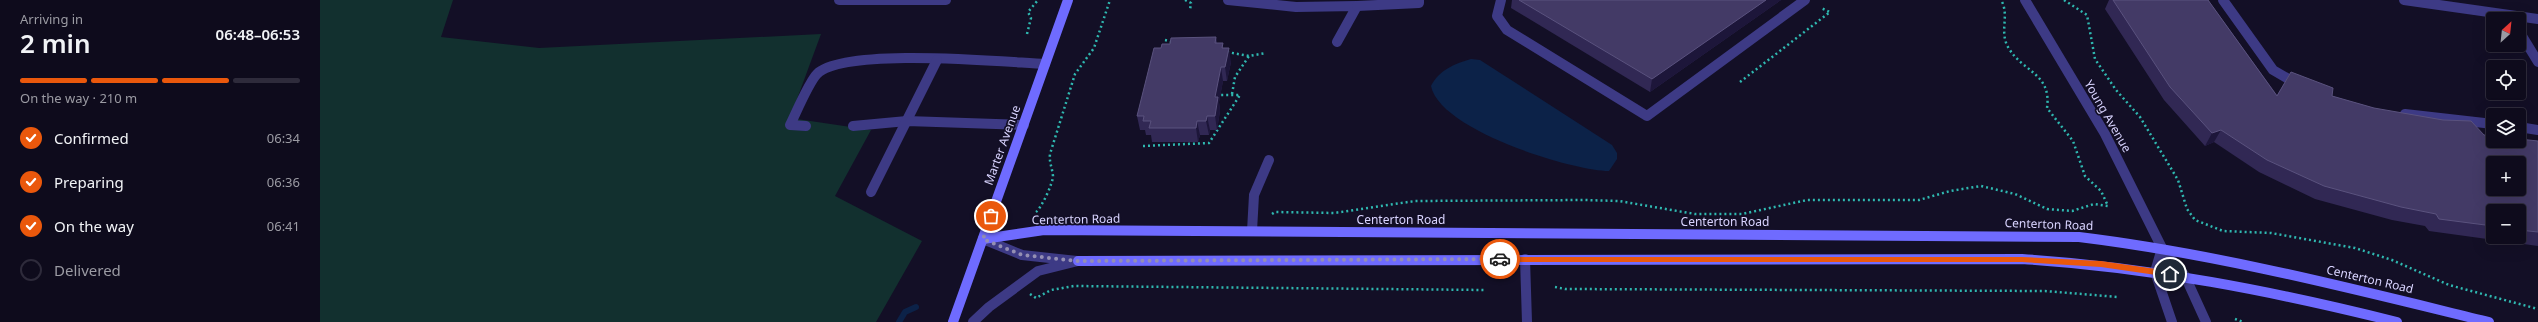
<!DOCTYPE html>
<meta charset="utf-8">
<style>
body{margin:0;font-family:"Noto Sans",sans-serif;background:#1c1929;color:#f1f3f6;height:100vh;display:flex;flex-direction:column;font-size:15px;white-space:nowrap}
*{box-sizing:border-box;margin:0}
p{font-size:13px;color:#9b9ba3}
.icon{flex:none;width:22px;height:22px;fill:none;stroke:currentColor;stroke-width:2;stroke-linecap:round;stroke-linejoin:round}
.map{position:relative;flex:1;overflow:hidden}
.drawer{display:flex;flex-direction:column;background:#0e0b1c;width:320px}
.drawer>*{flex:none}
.needle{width:26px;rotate:27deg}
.fabs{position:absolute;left:2166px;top:12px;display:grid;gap:8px}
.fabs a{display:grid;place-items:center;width:40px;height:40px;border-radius:4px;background:#0e0b1c;box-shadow:0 4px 16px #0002,0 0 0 1px #2e2b3b;font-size:20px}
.pin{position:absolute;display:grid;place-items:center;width:34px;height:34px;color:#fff;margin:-17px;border:2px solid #fff;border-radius:50%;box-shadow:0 1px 4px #0007}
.courier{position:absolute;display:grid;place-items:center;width:40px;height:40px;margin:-20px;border:3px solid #ea580c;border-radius:50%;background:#fff;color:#222;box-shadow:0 1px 5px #0007}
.head em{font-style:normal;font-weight:600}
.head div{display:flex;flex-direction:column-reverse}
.head{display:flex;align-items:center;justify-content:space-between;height:68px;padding:0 20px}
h1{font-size:26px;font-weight:600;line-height:30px}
.bar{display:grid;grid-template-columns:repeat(4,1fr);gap:6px 4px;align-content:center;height:48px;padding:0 20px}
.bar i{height:5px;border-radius:3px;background:#2e2b3b}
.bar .on{background:#ea580c}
.bar p{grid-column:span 4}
ol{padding:0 20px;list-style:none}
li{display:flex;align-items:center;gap:12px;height:44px}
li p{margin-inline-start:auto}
li .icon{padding:4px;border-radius:50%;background:#ea580c;color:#fff;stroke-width:4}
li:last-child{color:#9b9ba3}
li i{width:22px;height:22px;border:2px solid #2e2b3b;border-radius:50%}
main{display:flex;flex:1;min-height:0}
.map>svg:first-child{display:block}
</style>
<main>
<section class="drawer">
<div class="head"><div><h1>2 min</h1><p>Arriving in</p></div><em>06:48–06:53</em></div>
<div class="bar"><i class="on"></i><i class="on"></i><i class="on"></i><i></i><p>On the way · 210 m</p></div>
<ol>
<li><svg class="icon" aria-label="check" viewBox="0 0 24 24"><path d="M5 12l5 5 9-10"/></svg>Confirmed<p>06:34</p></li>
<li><svg class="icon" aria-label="check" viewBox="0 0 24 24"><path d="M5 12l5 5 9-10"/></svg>Preparing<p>06:36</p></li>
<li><svg class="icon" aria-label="check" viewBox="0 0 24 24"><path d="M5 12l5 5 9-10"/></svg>On the way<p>06:41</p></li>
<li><i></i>Delivered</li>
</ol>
</section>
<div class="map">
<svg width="2218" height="322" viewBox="0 0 2218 322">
<rect width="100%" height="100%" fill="#130f26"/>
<path fill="#12302f" d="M0 0H133L121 37 219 48 501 34 470 118 551 130 515 196 602 241 556 322H0Z"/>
<path fill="#0c2248" d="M1151 59 1160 60 1292 145 1297 153V159L1289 171C1249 170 1120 130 1111 86 1119 70 1134 64 1151 59Z"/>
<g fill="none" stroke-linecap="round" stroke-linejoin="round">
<path stroke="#0c2248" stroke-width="6" d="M579 322 585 312 596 307"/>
<g stroke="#2fb8b0" stroke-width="2.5" stroke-dasharray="2 3" stroke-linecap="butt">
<path d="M865 0 871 3 870 10"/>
<path d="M1744 0 1767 15 1775 59 1796 90 1820 117 1858 180 1867 209 1875 220 1903 231 1951 233 2035 248 2072 260 2129 285 2218 309"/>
<path d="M707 34 711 18 708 12 718 0"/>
<path d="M845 40 853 42"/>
<path d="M907 52 929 56 946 53"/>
<path d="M1420 82 1510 12 1501 8"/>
<path d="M912 94 915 77 929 56"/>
<path d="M823 146 889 143 920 95H898"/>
<path d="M716 212C722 207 733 183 733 176 732 167 729 162 730 154L755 74 774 48 790 0"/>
<path d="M952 214 955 212 1014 213 1095 201 1264 200 1299 201 1375 214H1422L1487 200H1599L1630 191 1661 186 1695 194 1727 209 1752 211 1774 204 1788 206 1781 191 1765 176 1753 141 1727 108C1732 73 1702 72 1688 47 1679 31 1690 15 1681 0"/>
<path d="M1235 287 1245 289 1725 291 1798 297"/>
<path d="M710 294 716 298 731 290 754 286 1166 290"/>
<path d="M1915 319 1923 322"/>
</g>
<g stroke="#3d3a85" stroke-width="10">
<path d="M519 0H626"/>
<path d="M908 0 976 7 1037 6 1017 42"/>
<path d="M1181 0 1177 16 1187 30 1327 116 1485 0"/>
<path d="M1903 0 1953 70 1979 85"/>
<path d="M2084 0 2218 19"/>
<path d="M1037 6 1099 3V0"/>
<path d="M2199 31 2218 62"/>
<path d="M2085 114 2173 124"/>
<path d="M486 126 470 125C476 113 489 82 497 74 524 47 683 62 725 64"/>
<path d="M533 126 587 121 704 125"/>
<path d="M2199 127 2218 130"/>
<path d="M551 192 617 60"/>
<path d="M932 231 934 195 949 160"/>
<path d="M1842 248 1865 276 1886 322"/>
<path d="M1842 248 1835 272 1852 322"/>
<path d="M1205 259 1207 322"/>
</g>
<g stroke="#3d3a85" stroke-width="10">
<path d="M1705 0 1785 134 1842 248"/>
<path d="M663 239 702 255 757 261"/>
<path d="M653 322 669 307 718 271 758 261"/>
</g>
<g stroke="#6f6bff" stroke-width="10">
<path d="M663 239 724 230 1759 237C1898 254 2033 289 2169 322"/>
<path d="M758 261 1702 259C1830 267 1953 291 2077 322"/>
<path d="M633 322 748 0"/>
</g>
</g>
<g fill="#312854" fill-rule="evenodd">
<path d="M1192 0H1461L1330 92 1191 8Z"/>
<path d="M1789 0H1888L1957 95 1971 72 2012 96 2054 108 2164 135 2218 141V246L2109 231 2105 226 2072 220 1995 199 1939 172 1894 142 1885 146 1844 100 1785 9ZM2173 211H2199V237H2173Z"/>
<path d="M896 37 897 43H903V48L911 62 907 81H903L899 102 900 111 897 130H890L889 135H880L878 142H832L831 135H826L825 130H820L817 116 841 48Z"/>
</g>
<g fill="#1d163a">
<path d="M1446 0H1461L1330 92 1332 79Z"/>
<path d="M909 48 911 62 907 81 905 67Z"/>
<path d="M901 67 903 81 899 102 900 111 897 130 895 116V97Z"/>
<path d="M887 116 890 130 889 135 886 121Z"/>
<path d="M877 121 880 135 878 142 876 128Z"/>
<path d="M1901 130 1894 142 1885 146 1892 133Z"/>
</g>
<g fill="#433a66" stroke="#5a527e" fill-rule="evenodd">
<path d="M1199 0H1446L1332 79Z"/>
<path d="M1793 0H1888L1957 96 1971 72 2013 88 2012 96 2054 108 2123 120 2151 121 2164 135 2173 136V141H2199V139L2218 141V232L2199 230V211H2173V226L2119 219 2116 214 2081 207 2004 186 1947 160 1901 130 1892 133 1850 87ZM2173 163H2199V189H2173Z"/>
<path d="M896 37 895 43H903L902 48H909L905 67H901L895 97H898L895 116H887L886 121H877L876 128H829L831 121H823L824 116H817L834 48H841L842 44H850L851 38Z"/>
</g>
<path fill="#ea580c" d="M1177 257H1702L1781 261 1850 271 1854 274 1850 277 1781 267 1702 262H1180L1177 261Z"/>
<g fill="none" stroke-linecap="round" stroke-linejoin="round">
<path stroke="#948fb3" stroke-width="4" stroke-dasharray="0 7.2" d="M671 216 663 239 702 255 758 261 1180 259"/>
</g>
<g text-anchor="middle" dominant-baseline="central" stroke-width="3.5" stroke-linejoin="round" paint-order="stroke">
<g font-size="12" fill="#d9d4ff" stroke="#130f26">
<text transform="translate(1788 116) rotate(60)">Young Avenue</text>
<text transform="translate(682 145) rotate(-70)">Marter Avenue</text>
<text transform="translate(756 219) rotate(-1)">Centerton Road</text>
<text x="1081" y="219">Centerton Road</text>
<text x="1405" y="221">Centerton Road</text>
<text transform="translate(1729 224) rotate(2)">Centerton Road</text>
<text transform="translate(2050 279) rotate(13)">Centerton Road</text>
</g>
</g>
</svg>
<div class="fabs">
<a><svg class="needle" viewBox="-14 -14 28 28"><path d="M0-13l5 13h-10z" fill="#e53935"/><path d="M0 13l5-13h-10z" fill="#9b9ba3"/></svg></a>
<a><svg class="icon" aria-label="locate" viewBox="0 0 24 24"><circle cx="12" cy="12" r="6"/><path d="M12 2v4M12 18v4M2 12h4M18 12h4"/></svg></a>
<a><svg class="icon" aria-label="layers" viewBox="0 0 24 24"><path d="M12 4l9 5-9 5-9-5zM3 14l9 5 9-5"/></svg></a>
<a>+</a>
<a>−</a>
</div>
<div class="pin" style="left:671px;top:216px;background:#ea580c"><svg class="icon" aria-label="bag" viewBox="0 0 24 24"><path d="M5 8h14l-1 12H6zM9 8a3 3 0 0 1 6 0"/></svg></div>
<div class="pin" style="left:1850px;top:274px;background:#1f2937"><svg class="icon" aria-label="home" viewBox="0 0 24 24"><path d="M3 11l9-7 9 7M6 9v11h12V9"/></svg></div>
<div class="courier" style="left:1180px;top:259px"><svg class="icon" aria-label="car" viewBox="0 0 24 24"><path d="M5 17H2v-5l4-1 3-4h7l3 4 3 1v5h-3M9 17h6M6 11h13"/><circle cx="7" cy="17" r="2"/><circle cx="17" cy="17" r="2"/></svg></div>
</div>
</main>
